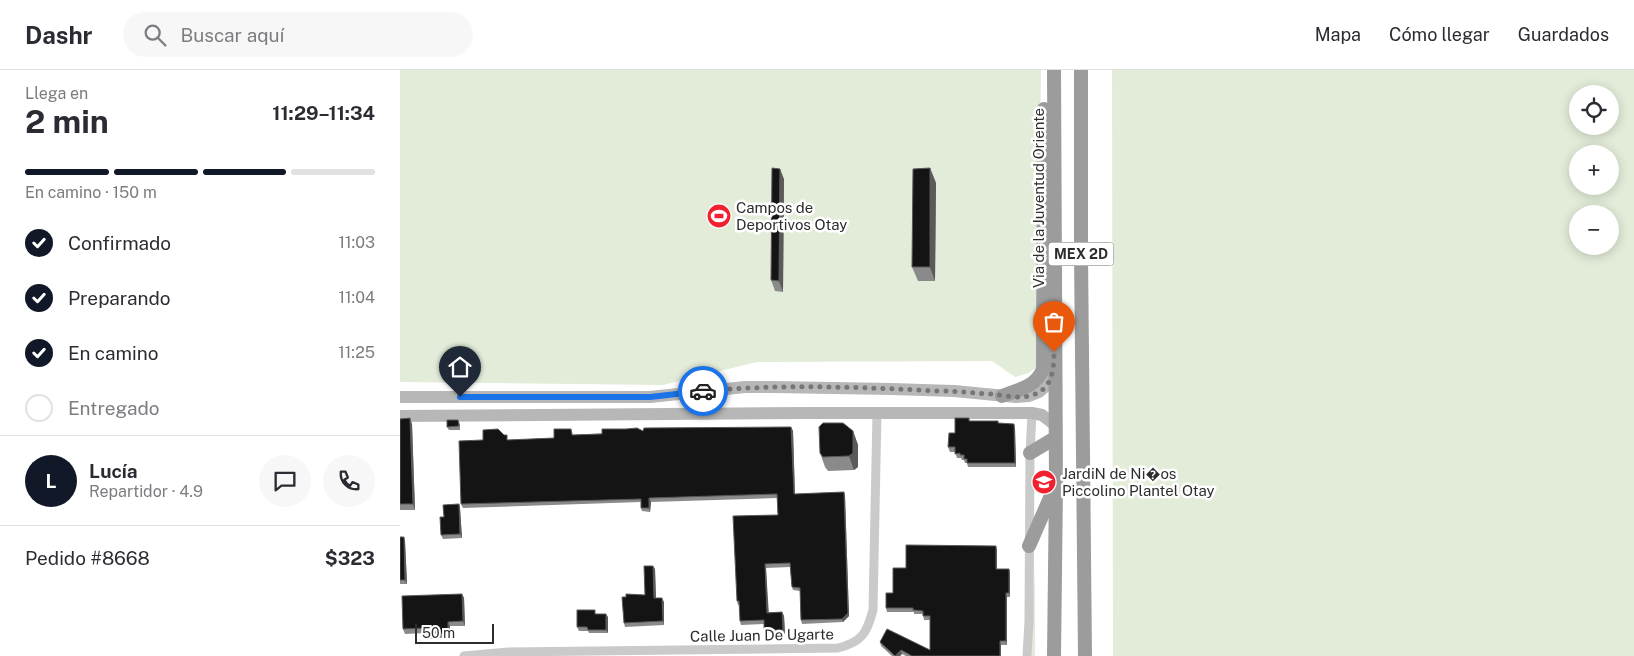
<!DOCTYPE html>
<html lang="es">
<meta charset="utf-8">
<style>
body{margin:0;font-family:"Public Sans",sans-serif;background:#f7f7f7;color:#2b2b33;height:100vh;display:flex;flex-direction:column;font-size:19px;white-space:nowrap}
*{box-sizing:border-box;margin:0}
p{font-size:16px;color:#7c7c81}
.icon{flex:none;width:28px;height:28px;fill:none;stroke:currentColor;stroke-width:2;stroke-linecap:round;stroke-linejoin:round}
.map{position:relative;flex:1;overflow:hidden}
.details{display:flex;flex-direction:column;background:#fff;width:400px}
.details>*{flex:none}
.tools{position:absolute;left:1169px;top:15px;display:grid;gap:10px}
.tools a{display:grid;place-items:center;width:50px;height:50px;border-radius:50%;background:#fff;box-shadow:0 2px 12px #0003;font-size:25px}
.scale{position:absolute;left:15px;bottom:12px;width:79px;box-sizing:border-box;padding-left:5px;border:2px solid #2d2d2d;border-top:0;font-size:14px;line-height:18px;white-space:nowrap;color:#2d2d2d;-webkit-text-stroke:4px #fff;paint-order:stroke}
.pin{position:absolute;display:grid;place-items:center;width:42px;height:42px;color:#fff;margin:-51px -21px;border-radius:50% 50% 50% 0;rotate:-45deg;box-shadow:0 0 5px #0007}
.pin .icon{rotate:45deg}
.courier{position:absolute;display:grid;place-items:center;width:50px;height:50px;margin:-25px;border:4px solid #1a73e8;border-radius:50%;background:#fff;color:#222;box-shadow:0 1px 6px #0007}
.overview em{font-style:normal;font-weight:700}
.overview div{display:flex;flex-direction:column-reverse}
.overview{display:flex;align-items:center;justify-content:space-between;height:85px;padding:0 25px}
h1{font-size:32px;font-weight:700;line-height:38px}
.bar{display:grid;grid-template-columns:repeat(4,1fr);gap:8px 5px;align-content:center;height:60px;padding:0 25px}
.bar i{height:6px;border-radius:4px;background:#e1e1e2}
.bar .on{background:#111827}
.bar p{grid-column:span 4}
.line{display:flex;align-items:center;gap:12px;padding:0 25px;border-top:1px solid #e1e1e2}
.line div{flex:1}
.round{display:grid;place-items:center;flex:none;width:52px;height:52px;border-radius:26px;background:#f7f7f7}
ol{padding:0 25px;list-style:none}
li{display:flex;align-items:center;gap:15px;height:55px}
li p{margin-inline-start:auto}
li .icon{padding:5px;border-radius:50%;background:#111827;color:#fff;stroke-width:4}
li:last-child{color:#7c7c81}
li i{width:28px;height:28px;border:2px solid #e1e1e2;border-radius:50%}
header{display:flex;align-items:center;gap:30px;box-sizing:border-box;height:70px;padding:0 25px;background:#fff;border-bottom:1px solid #e1e1e2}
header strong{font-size:24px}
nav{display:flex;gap:28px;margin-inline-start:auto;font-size:18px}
.search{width:350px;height:45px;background:#f7f7f7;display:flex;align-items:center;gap:12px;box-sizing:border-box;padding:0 18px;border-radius:28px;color:#7c7c81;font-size:19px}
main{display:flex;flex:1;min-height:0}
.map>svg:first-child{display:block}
</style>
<header>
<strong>Dashr</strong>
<div class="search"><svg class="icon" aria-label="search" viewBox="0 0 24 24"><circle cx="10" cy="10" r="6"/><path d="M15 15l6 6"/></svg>Buscar aquí</div>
<nav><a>Mapa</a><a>Cómo llegar</a><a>Guardados</a></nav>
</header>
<main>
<section class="details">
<div class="overview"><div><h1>2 min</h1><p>Llega en</p></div><em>11:29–11:34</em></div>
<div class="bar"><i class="on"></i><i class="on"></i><i class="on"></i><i></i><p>En camino · 150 m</p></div>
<ol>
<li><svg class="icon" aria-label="check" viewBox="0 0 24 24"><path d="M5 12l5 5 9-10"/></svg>Confirmado<p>11:03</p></li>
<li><svg class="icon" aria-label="check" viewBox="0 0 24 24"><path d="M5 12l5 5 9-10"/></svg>Preparando<p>11:04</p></li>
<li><svg class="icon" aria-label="check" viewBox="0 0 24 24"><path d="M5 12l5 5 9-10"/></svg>En camino<p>11:25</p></li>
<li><i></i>Entregado</li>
</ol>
<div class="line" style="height:90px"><b class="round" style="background:#111827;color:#fff">L</b><div><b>Lucía</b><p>Repartidor · 4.9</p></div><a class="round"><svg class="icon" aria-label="chat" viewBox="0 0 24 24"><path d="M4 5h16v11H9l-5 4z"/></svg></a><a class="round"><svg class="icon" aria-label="phone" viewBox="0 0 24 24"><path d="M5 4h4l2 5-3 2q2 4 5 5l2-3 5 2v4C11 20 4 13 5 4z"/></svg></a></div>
<div class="line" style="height:65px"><div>Pedido #8668</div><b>$323</b></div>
</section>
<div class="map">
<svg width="1234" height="586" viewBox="0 0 1234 586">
<rect width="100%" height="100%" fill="#fff"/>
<g fill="#e3ecd9" fill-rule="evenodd">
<path d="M0 0H641L637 297 629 303 615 307 592 291 357 292 263 315 0 312Z"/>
<path d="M712 0H1234V586H713ZM1178 24H1210V56H1178ZM1178 84H1210V116H1178ZM1178 144H1210V176H1178Z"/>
<path d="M635 499V586H630V583Z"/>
</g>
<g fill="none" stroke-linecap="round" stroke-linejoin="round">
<g stroke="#cacaca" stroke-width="9">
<path d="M64 586 108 582 438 578C462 572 467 563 473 540L477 343"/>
<path d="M627 586 629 551 630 383 632 343"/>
</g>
<g stroke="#b7b7b7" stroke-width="12">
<path d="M0 327H250L345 317H373L492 319 554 321 616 327 629 326 639 322 647 315 654 300"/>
<path d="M0 346 407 343H632L642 345 655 355"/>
</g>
<g stroke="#9c9c9c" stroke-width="14">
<path d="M654 0 656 415 654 586"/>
<path d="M681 0V184L685 586"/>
<path d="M602 326C618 320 636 317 643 299L644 39"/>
<path d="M630 383 655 368"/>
<path d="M629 476 653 421"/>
</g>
</g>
<g fill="#8a8a8a">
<path d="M530 98 536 113 535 211H518L512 197Z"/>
<path d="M384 109 383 222 375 221 371 210Z"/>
<path d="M569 348 570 351 599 353 615 358 616 397H568L567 393H565L564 390H562L561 388H557L555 382H550L548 377 555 363Z"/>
<path d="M0 349 12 354 15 440H0Z"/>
<path d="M58 350 60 354V360H49L47 357Z"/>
<path d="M391 357 393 361 395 424 445 426 449 546 443 552 402 554 401 550 400 521 393 520 392 517 390 497 366 498 368 542H382L384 546 385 564 366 563 364 560V554L341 555 340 551V535H338L337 531 378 445 377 428 251 432 250 442 242 441 241 438V432L63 438 61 434 108 370 154 368 171 359 173 365 243 361Z"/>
<path d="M453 361 458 375V397L454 400 428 401 425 397 420 383Z"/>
<path d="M59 434 60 438 62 468 43 469 41 465 44 447Z"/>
<path d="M0 467 5 471 7 514H0Z"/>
<path d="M597 480V499H609L610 503V527H607V575H601V586H506L502 584 500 586H492L481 576 480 572 530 580V550H524L523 544H514V542H487L486 538 506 498Z"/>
<path d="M253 496 255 499 256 528 264 532V555L225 557 224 553 245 525Z"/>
<path d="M62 524 64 528 65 556H50V567L28 569 26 563 5 564 3 559Z"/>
<path d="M197 544 208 547V563H189L188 561H179L177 557Z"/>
</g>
<g fill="#5a5a5a">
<path d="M530 98 536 113 535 211 530 197Z"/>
<path d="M380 99 384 109 383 222 379 211Z"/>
<path d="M10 348 12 354 15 440 13 434Z"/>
<path d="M614 354 615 358 616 397 615 393Z"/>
<path d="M391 357 393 361 395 427 394 424Z"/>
<path d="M453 361 458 375V397L454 400 449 386Z"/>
<path d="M444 422 445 426 449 546 443 552 442 549Z"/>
<path d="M249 428 251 432 250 442 249 438Z"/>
<path d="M59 434 60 438 62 468 60 464Z"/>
<path d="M4 467 5 471 7 514 5 510Z"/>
<path d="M596 476 597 480V503L596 499Z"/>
<path d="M365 494 366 498 369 546 367 543Z"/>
<path d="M253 496 255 499 256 532 254 528Z"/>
<path d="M609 499 610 503V527L609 523Z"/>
<path d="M606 523 607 527V575L606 571Z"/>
<path d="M62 524 64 528 65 556 63 551Z"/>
<path d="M262 528 264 532V555L263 551Z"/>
<path d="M382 542 384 546 385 564 383 560Z"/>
<path d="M206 544 208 547V563L206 560Z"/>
<path d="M48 552 50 556V567L48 563Z"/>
<path d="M600 571 601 575V586H600Z"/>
<path d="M501 580 502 584 500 586H495Z"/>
</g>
<g fill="#141414" stroke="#5a5a5a">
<path d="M372 98 380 99 379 211 371 210Z"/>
<path d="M530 98V197H512L513 99Z"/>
<path d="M10 348 13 434H0V349Z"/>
<path d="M555 348H569V351H598V353L614 354 615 393H567V389H564V385H560V383L555 384V377H548L549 363H555Z"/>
<path d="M47 350H58L59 356 47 357Z"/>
<path d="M423 353H443L453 361V383L449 386 423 387 420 383 419 357Z"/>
<path d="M391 357 394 424 444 422 448 543 442 549 401 550 400 518 392 517 390 493 365 494 367 543 382 542 383 560H364V550L340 551 339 531H337L333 446 378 445 377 424 249 428V438H241V429L61 434 59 371 83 370V360L98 359 104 365H107V370L154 368V359H171L172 365 202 364V359H226L237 358 243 361 244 358Z"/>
<path d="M59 434 60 464 41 465 40 447H44L43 435Z"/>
<path d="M0 467H4L5 510H0Z"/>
<path d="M506 475 596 476V499H609V523H606V571H600V586H512L501 580 495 586 480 572 487 559 530 580V546H523V541L513 540V538H486V523H493V498H506Z"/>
<path d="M244 496H253L254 528H262L263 551 224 553 222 527H226V524L245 525Z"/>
<path d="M62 524 63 551 48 552V563L26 564V558L3 559 2 526Z"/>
<path d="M177 540H195V544H206V560H188L187 557H177Z"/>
</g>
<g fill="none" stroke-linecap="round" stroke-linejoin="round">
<path stroke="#767676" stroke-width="5" stroke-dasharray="0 9" d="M303 321C381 314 460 317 538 321 556 321 573 323 591 324 603 325 617 329 629 326 652 321 654 301 654 282"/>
<path stroke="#1a73e8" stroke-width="6" d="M60 327H250L303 321"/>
</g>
<defs>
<symbol id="stadium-disc" viewBox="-11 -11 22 22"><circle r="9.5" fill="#f1212f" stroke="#fff"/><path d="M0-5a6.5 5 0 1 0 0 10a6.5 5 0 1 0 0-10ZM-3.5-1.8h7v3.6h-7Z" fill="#fff"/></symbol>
<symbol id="school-disc" viewBox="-11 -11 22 22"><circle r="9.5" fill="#f1212f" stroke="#fff"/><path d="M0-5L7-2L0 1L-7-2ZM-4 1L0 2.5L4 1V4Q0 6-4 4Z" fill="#fff"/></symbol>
</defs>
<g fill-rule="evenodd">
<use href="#stadium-disc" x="305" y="132" width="28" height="28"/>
<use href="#school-disc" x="630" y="398" width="28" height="28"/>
</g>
<g text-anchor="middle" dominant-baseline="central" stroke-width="5" stroke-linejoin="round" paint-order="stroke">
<rect fill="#fff" stroke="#6c6c6c" stroke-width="1" x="648.5" y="172.5" width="65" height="23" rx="4"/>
<g font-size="14" font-weight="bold" fill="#2d2d2d">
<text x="681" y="184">MEX 2D</text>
</g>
<g font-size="15" fill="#2d2d2d" stroke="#fff">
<text transform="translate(638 128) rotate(-90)">Via de la Juventud Oriente</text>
<text transform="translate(362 565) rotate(-1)">Calle Juan De Ugarte</text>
</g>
<g font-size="15" fill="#2d2d2d" stroke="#fff" text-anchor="start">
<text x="336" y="137">Campos de<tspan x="336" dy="17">Deportivos Otay</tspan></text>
<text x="662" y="403">JardiN de Ni�os<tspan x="662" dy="17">Piccolino Plantel Otay</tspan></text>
</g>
</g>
</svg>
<div class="tools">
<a><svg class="icon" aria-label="locate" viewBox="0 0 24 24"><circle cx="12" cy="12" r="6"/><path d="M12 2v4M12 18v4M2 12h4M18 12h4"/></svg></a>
<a>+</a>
<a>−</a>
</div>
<div class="scale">50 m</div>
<div class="pin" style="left:654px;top:282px;background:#ea580c"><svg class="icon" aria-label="bag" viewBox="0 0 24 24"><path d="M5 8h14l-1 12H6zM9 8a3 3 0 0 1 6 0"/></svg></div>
<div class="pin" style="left:60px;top:327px;background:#1f2937"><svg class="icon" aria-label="home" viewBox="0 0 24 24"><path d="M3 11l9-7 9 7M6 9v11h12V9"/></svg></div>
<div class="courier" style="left:303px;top:321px"><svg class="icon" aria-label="car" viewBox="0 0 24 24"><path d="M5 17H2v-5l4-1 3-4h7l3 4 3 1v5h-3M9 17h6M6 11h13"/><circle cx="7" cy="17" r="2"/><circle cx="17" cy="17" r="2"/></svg></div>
</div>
</main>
